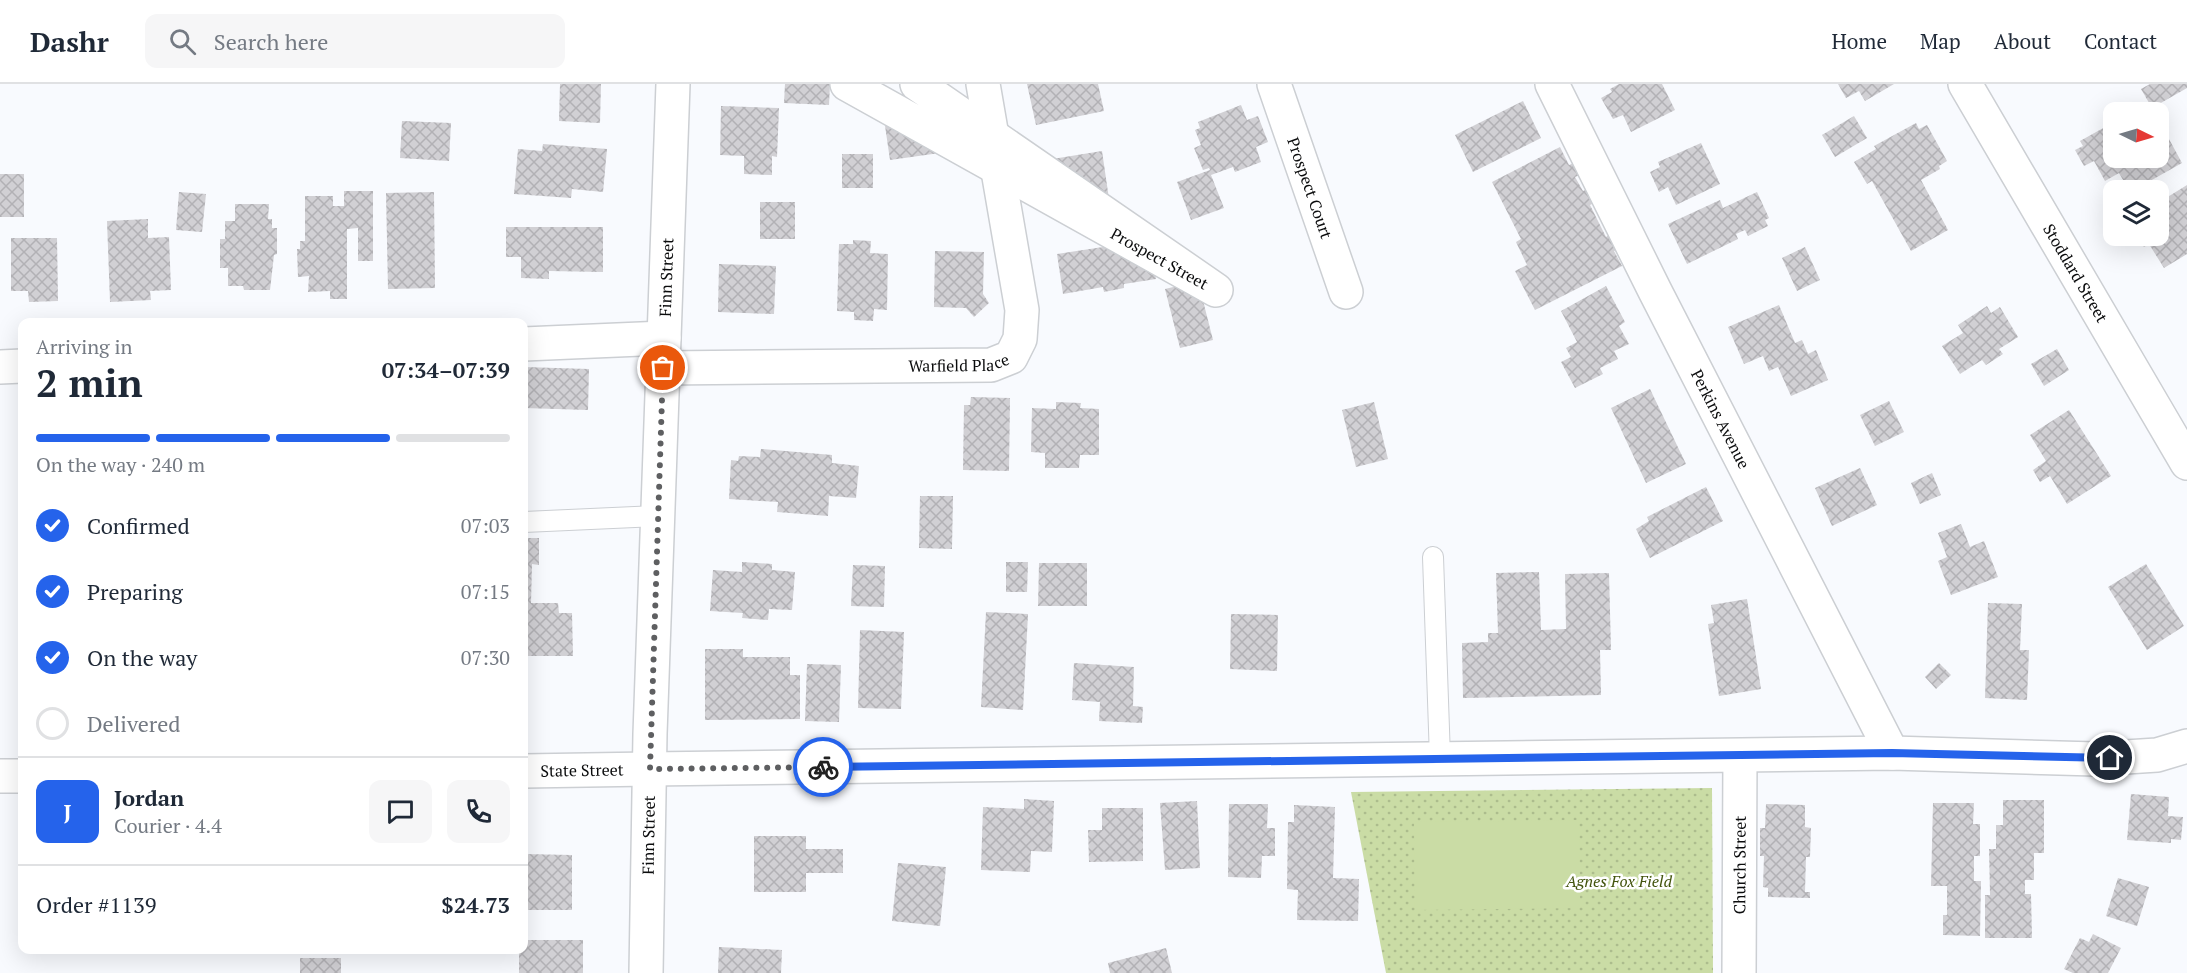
<!DOCTYPE html>
<meta charset="utf-8">
<style>
body{margin:0;font-family:"PT Serif",serif;background:#f6f6f7;color:#1f2937;height:100vh;display:flex;flex-direction:column;font-size:22px;white-space:nowrap}
*{box-sizing:border-box;margin:0}
p{font-size:20px;color:#747a83}
.icon{flex:none;width:33px;height:33px;fill:none;stroke:currentColor;stroke-width:2;stroke-linecap:round;stroke-linejoin:round}
.map{position:relative;flex:1;overflow:hidden}
.sheet{position:absolute;left:18px;top:234px;width:510px;height:636px;display:flex;flex-direction:column;background:#fff;border-radius:12px;box-shadow:0 6px 24px #0002}
.sheet>*{flex:none}
.needle{width:39px;rotate:95deg}
.controls{position:absolute;left:2103px;top:18px;display:grid;gap:12px}
.controls a{display:grid;place-items:center;width:66px;height:66px;border-radius:12px;background:#fff;box-shadow:0 6px 24px #0002;font-size:30px}
.pin{position:absolute;display:grid;place-items:center;width:51px;height:51px;color:#fff;margin:-26px;border:3px solid #fff;border-radius:50%;box-shadow:0 2px 6px #0007}
.courier{position:absolute;display:grid;place-items:center;width:60px;height:60px;margin:-30px;border:4px solid #2563eb;border-radius:50%;background:#fff;color:#222;box-shadow:0 2px 8px #0007}
.overview em{font-style:normal;font-weight:700}
.overview div{display:flex;flex-direction:column-reverse}
.overview{display:flex;align-items:center;justify-content:space-between;height:102px;padding:0 18px}
h1{font-size:39px;font-weight:700;line-height:45px}
.bar{display:grid;grid-template-columns:repeat(4,1fr);gap:9px 6px;align-content:center;height:72px;padding:0 18px}
.bar i{height:8px;border-radius:4px;background:#e0e1e3}
.bar .selected{background:#2563eb}
.bar p{grid-column:span 4}
.line{display:flex;align-items:center;gap:15px;padding:0 18px;border-top:2px solid #e0e1e3}
.line div{flex:1}
.round{display:grid;place-items:center;flex:none;width:63px;height:63px;border-radius:12px;background:#f6f6f7}
ol{padding:0 18px;list-style:none}
li{display:flex;align-items:center;gap:18px;height:66px}
li p{margin-inline-start:auto}
li .icon{padding:6px;border-radius:50%;background:#2563eb;color:#fff;stroke-width:4}
li:last-child{color:#747a83}
li i{width:33px;height:33px;border:3px solid #e0e1e3;border-radius:50%}
header{display:flex;align-items:center;gap:36px;box-sizing:border-box;height:84px;padding:0 30px;background:#fff;border-bottom:2px solid #e0e1e3}
header strong{font-size:28px}
nav{display:flex;gap:33px;margin-inline-start:auto;font-size:21px}
.search{width:420px;height:54px;background:#f6f6f7;display:flex;align-items:center;gap:15px;box-sizing:border-box;padding:0 21px;border-radius:12px;color:#747a83;font-size:22px}
.map>svg:first-child{display:block}
</style>
<header>
<strong>Dashr</strong>
<div class="search"><svg class="icon" aria-label="search" viewBox="0 0 24 24"><circle cx="10" cy="10" r="6"/><path d="M15 15l6 6"/></svg>Search here</div>
<nav><a>Home</a><a>Map</a><a>About</a><a>Contact</a></nav>
</header>
<div class="map">
<svg width="2187" height="889" viewBox="0 0 2187 889">
<defs>
<pattern id="green-dots" width="8" height="8" patternUnits="userSpaceOnUse" patternTransform="scale(1.5)"><rect width="8" height="8" fill="#cadca5"/><path d="M2 2h.1M6 6h.1" fill="none" stroke="#acbc8d" stroke-width="1.8" stroke-linecap="round"/></pattern>
<pattern id="building-cross-hatch" width="8" height="8" patternUnits="userSpaceOnUse" patternTransform="scale(1.5)"><rect width="8" height="8" fill="#d1d0d4"/><path d="M0 0l8 8M0 8l8-8" fill="none" stroke="#b2b1b5"/></pattern>
</defs>
<rect width="100%" height="100%" fill="#f8fafe"/>
<path fill="url(#green-dots)" d="M1712 704 1713 889H1386L1351 708Z"/>
<path fill="#cadca5" d="M1579 736 1580 824 1415 826 1414 738Z"/>
<g fill="url(#building-cross-hatch)">
<path d="M560 0H601L600 39 559 37Z"/>
<path d="M785 0H830L829 21 784 19Z"/>
<path d="M1027 0H1098L1104 27 1036 41Z"/>
<path d="M1619 0H1662L1675 26 1631 48 1623 31 1613 35 1601 14 1612 8 1610 5Z"/>
<path d="M1838 0H1894L1865 17 1859 7 1846 14Z"/>
<path d="M2150 0H2187V4L2152 24 2141 5Z"/>
<path d="M1523 17 1541 54 1473 88 1455 51Z"/>
<path d="M1241 21 1247 36 1258 32 1268 58 1256 63 1261 78 1235 88 1233 83 1211 91 1224 124 1191 136 1177 98 1210 86 1209 84 1203 86 1194 64 1201 61 1195 46 1200 44 1198 38Z"/>
<path d="M721 22 779 24 777 73 772 72V91L744 90V72L720 71Z"/>
<path d="M883 28 947 68 890 76Z"/>
<path d="M1854 32 1867 54 1835 73 1822 51Z"/>
<path d="M402 37 451 39 449 77 400 74Z"/>
<path d="M2114 38V74H2158V61L2169 55 2182 79 2134 106H2129L2119 89 2105 97 2094 77 2084 82 2075 66 2083 62 2080 57Z"/>
<path d="M1916 39 1919 45 1927 41 1947 77 1939 82 1940 85 1921 96 1948 146 1911 167 1872 97 1867 100 1854 78 1876 65 1874 62Z"/>
<path d="M1701 59 1720 100 1676 121 1668 103 1659 108 1650 88 1660 83 1658 78Z"/>
<path d="M543 60 607 65 603 108 572 105 571 114 514 110 518 65 542 67Z"/>
<path d="M1560 63 1569 81 1574 79 1580 91 1575 93 1583 107 1587 105 1594 119 1590 121 1606 153 1610 150 1618 166 1614 167 1622 182 1535 226 1515 187 1527 181 1516 158 1521 155 1492 98Z"/>
<path d="M1102 67 1109 115 1040 77Z"/>
<rect x="842" y="70" width="31" height="34"/>
<rect x="0" y="90" width="24" height="43"/>
<path d="M2187 101V170L2164 184 2149 160 2144 163 2137 152H2158V119Z"/>
<path d="M344 107H373V177H358V144L347 145V215H330V207L308 208 309 192 298 193 297 165H300V157H305V112H333V122H344Z"/>
<path d="M179 108 206 110 202 148 176 146Z"/>
<path d="M434 108 435 204 388 205 386 109Z"/>
<path d="M1757 108 1769 134 1765 136 1768 142 1748 152 1745 146 1736 150 1738 155 1687 180 1668 140 1720 116 1723 124Z"/>
<rect x="760" y="118" width="35" height="37"/>
<path d="M235 120H269L268 135H272V144H277V170L274 171 270 206H244L243 202H228V184H220V155H225V137H235Z"/>
<path d="M148 135V154L169 153 171 206 150 207 151 216 110 218 107 137Z"/>
<path d="M506 143H603V188L549 187V195L521 194V173H506Z"/>
<path d="M11 154H57L58 217 29 218 28 207H11Z"/>
<path d="M1162 154 1155 188 1156 195 1124 200V204L1104 208 1103 203 1063 210 1057 170Z"/>
<path d="M853 156 871 157 870 169 888 170 887 226 874 225 873 237 854 236V228L837 227 839 160H853Z"/>
<path d="M1805 163 1820 196 1797 207 1782 174Z"/>
<path d="M935 167 984 168 983 210 989 219 974 233 966 224 934 223Z"/>
<path d="M719 180 776 182 774 230 718 228Z"/>
<path d="M1198 197 1213 256 1180 264 1165 205Z"/>
<path d="M1606 202 1625 238 1619 242 1629 260 1614 267 1618 275 1600 284 1603 290 1575 304 1561 278 1571 273 1566 264 1577 258 1561 227Z"/>
<path d="M1779 221 1795 259 1802 256 1808 270 1816 266 1828 296 1791 312 1778 283 1769 287 1763 272 1744 280 1728 243Z"/>
<path d="M1987 222 1991 229 2000 223 2018 253 1999 265 2003 270 1986 281 1982 276 1960 290 1942 262 1963 249 1958 241Z"/>
<path d="M2057 265 2069 286 2044 302 2031 280Z"/>
<path d="M524 283 589 285 588 326 524 324Z"/>
<path d="M1650 305 1686 380 1646 399 1611 324Z"/>
<path d="M971 313 1010 314 1009 387 963 386 964 321H970Z"/>
<path d="M1889 317 1904 348 1875 362 1860 331Z"/>
<path d="M1056 318 1081 319 1080 324 1099 325V371H1080L1079 384H1045V369L1031 368 1032 324 1056 325Z"/>
<path d="M1374 318 1388 375 1356 383 1342 326Z"/>
<rect x="19" y="320" width="3" height="29"/>
<path d="M2069 326 2111 392 2067 420 2050 392 2040 398 2033 386 2046 377 2030 351Z"/>
<path d="M761 365 832 371V379L859 382 856 414 829 412 828 432 777 428 778 418 729 415 731 376 738 377 739 372 760 373Z"/>
<path d="M1860 384 1877 421 1832 442 1815 404Z"/>
<path d="M1932 389 1941 411 1920 420 1911 399Z"/>
<path d="M1706 403 1723 437 1650 474 1636 445 1649 437 1647 433Z"/>
<path d="M920 412H953L952 465 919 464Z"/>
<path d="M1961 440 1970 463 1984 457 1998 493 1951 511 1938 477 1947 473 1938 449Z"/>
<path d="M524 454H539V481L532 480 531 519H558L559 529H572L573 572H524Z"/>
<path d="M742 478 772 480V486L795 488 792 526 769 525 768 536 742 534 743 529 710 527 713 486 742 488Z"/>
<path d="M1006 478H1028L1027 508H1006Z"/>
<path d="M1039 479H1087V522H1038Z"/>
<path d="M2146 480 2184 542 2147 566 2108 503Z"/>
<path d="M853 481 885 482 884 523 851 522Z"/>
<path d="M1539 488 1541 546 1566 545 1565 490 1609 489 1611 566H1600L1601 611 1463 614 1462 559 1488 558V549H1498L1496 489Z"/>
<path d="M1747 515 1761 605 1719 612 1708 540 1714 539 1711 521Z"/>
<path d="M1988 519 2022 520 2020 566H2029L2027 616 1985 614Z"/>
<path d="M986 528 1028 530 1023 626 981 623Z"/>
<path d="M1231 530 1278 531 1277 587 1230 585Z"/>
<path d="M860 546 904 548 901 625 858 624Z"/>
<path d="M705 565H743V573H790V591H800V635L705 636Z"/>
<path d="M1074 579 1134 583 1133 622 1143 623 1142 639 1099 637 1100 618 1072 616Z"/>
<path d="M1939 579 1951 591 1936 605 1925 593Z"/>
<path d="M807 580 841 581 839 638 805 637Z"/>
<path d="M2131 710 2169 713 2168 732 2183 733 2181 756 2171 755V759L2127 756Z"/>
<path d="M1024 715 1054 717 1052 768 1031 767 1030 788 981 786 983 723 1024 725Z"/>
<path d="M2003 716H2044V769H2034V796H2025V810H2031L2032 854H1985V811H1990L1989 765H1996V741H2003Z"/>
<path d="M1197 717 1200 784 1165 786 1160 719Z"/>
<path d="M1933 719H1974L1973 740H1980V772H1974V797H1981L1980 852 1943 851V831H1947V802H1931Z"/>
<path d="M1229 720H1268L1267 744H1275V772H1262L1261 794 1228 793Z"/>
<path d="M1766 720 1805 721V743L1811 744 1810 773H1806L1805 808H1810V814L1768 813V804L1763 803 1764 772H1760V744H1765Z"/>
<path d="M1294 721 1335 723 1333 794 1359 795 1358 837 1297 836 1298 806 1287 805 1288 738H1294Z"/>
<path d="M1102 724H1143V777L1089 778 1088 746H1102Z"/>
<path d="M754 752H806V765H843V789H806V808H754Z"/>
<path d="M524 770 572 771V826H524Z"/>
<path d="M898 779 946 783 940 842 892 837Z"/>
<path d="M2118 794 2149 803 2137 842 2106 832Z"/>
<path d="M2093 850 2121 864 2108 889H2073L2064 885 2080 854 2089 858Z"/>
<path d="M524 856H583V889H519V866H524Z"/>
<path d="M719 863 782 866 781 889H718Z"/>
<path d="M1166 864 1172 889H1110L1108 879Z"/>
<rect x="300" y="874" width="41" height="15"/>
</g>
<g fill="none" stroke-linecap="round" stroke-linejoin="round">
<defs>
<g id="service">
<path d="M524 438 657 432"/>
<path d="M1433 473 1440 674"/>
</g>
<g id="minor">
<path id="s1" d="M847 0 1216 206 917 0"/>
<path id="s2" d="M1274 0 1346 208"/>
<path id="s3" d="M1552 0 1655 207 1892 669"/>
<path id="s4" d="M1965 0 2187 379"/>
<path d="M524 260 664 254"/>
<path d="M0 283 22 282"/>
<path id="s5" d="M663 284 991 281 1011 273 1020 255 1022 226 983 0"/>
<path d="M650 685 1892 669 2095 675 2157 671 2187 662"/>
<path id="s6" d="M1739 889 1740 672"/>
</g>
<g id="secondary">
<path id="s7" d="M524 687 650 685"/>
<path d="M0 692H22"/>
<path id="s8" d="M646 889 650 650 673 0"/>
</g>
</defs>
<use href="#service" stroke="#cccfd3" stroke-width="22"/>
<use href="#minor" stroke="#cccfd3" stroke-width="36"/>
<use href="#secondary" stroke="#cccfd3" stroke-width="36"/>
<use href="#service" stroke="#fff" stroke-width="20"/>
<use href="#minor" stroke="#fff" stroke-width="33"/>
<use href="#secondary" stroke="#fff" stroke-width="33"/>
</g>
<g fill="none" stroke-linecap="round" stroke-linejoin="round">
<path stroke="#5e5f61" stroke-width="6" stroke-dasharray="0 10.8" d="M663 284 650 685 823 683"/>
<path stroke="#2563eb" stroke-width="8" d="M823 683 1892 669 2110 674"/>
</g>
<g text-anchor="middle" dominant-baseline="central" stroke-width="5" stroke-linejoin="round" paint-order="stroke">
<g font-size="16" fill="#0b0c0d" stroke="#fff">
<text stroke="none"><textPath href="#s2" startOffset="110">Prospect Court</textPath></text>
<text stroke="none"><textPath href="#s1" startOffset="358">Prospect Street</textPath></text>
<text stroke="none"><textPath href="#s4" startOffset="219">Stoddard Street</textPath></text>
<text stroke="none"><textPath href="#s8" startOffset="696">Finn Street</textPath></text>
<text stroke="none"><textPath href="#s5" startOffset="296">Warfield Place</textPath></text>
<text stroke="none"><textPath href="#s3" startOffset="375">Perkins Avenue</textPath></text>
<text stroke="none"><textPath href="#s7" startOffset="58">State Street</textPath></text>
<text stroke="none"><textPath href="#s8" startOffset="138">Finn Street</textPath></text>
<text stroke="none"><textPath href="#s6" startOffset="108">Church Street</textPath></text>
</g>
<g font-size="16" font-style="italic" fill="#43540e" stroke="#fff">
<text x="1619" y="797">Agnes Fox Field</text>
</g>
</g>
</svg>
<div class="controls">
<a><svg class="needle" viewBox="-14 -14 28 28"><path d="M0-13l5 13h-10z" fill="#e53935"/><path d="M0 13l5-13h-10z" fill="#747a83"/></svg></a>
<a><svg class="icon" aria-label="layers" viewBox="0 0 24 24"><path d="M12 4l9 5-9 5-9-5zM3 14l9 5 9-5"/></svg></a>
</div>
<div class="pin" style="left:663px;top:284px;background:#ea580c"><svg class="icon" aria-label="bag" viewBox="0 0 24 24"><path d="M5 8h14l-1 12H6zM9 8a3 3 0 0 1 6 0"/></svg></div>
<div class="pin" style="left:2110px;top:674px;background:#1f2937"><svg class="icon" aria-label="home" viewBox="0 0 24 24"><path d="M3 11l9-7 9 7M6 9v11h12V9"/></svg></div>
<div class="courier" style="left:823px;top:683px"><svg class="icon" aria-label="bike" viewBox="0 0 24 24"><circle cx="6" cy="16" r="4"/><circle cx="18" cy="16" r="4"/><path d="M6 16l4-8h5l3 8M10 8l3 8H6M13 5h3"/></svg></div>
<section class="sheet">
<div class="overview"><div><h1>2 min</h1><p>Arriving in</p></div><em>07:34–07:39</em></div>
<div class="bar"><i class="selected"></i><i class="selected"></i><i class="selected"></i><i></i><p>On the way · 240 m</p></div>
<ol>
<li><svg class="icon" aria-label="check" viewBox="0 0 24 24"><path d="M5 12l5 5 9-10"/></svg>Confirmed<p>07:03</p></li>
<li><svg class="icon" aria-label="check" viewBox="0 0 24 24"><path d="M5 12l5 5 9-10"/></svg>Preparing<p>07:15</p></li>
<li><svg class="icon" aria-label="check" viewBox="0 0 24 24"><path d="M5 12l5 5 9-10"/></svg>On the way<p>07:30</p></li>
<li><i></i>Delivered</li>
</ol>
<div class="line" style="height:108px"><b class="round" style="background:#2563eb;color:#fff">J</b><div><b>Jordan</b><p>Courier · 4.4</p></div><a class="round"><svg class="icon" aria-label="chat" viewBox="0 0 24 24"><path d="M4 5h16v11H9l-5 4z"/></svg></a><a class="round"><svg class="icon" aria-label="phone" viewBox="0 0 24 24"><path d="M5 4h4l2 5-3 2q2 4 5 5l2-3 5 2v4C11 20 4 13 5 4z"/></svg></a></div>
<div class="line" style="height:78px"><div>Order #1139</div><b>$24.73</b></div>
</section>
</div>
